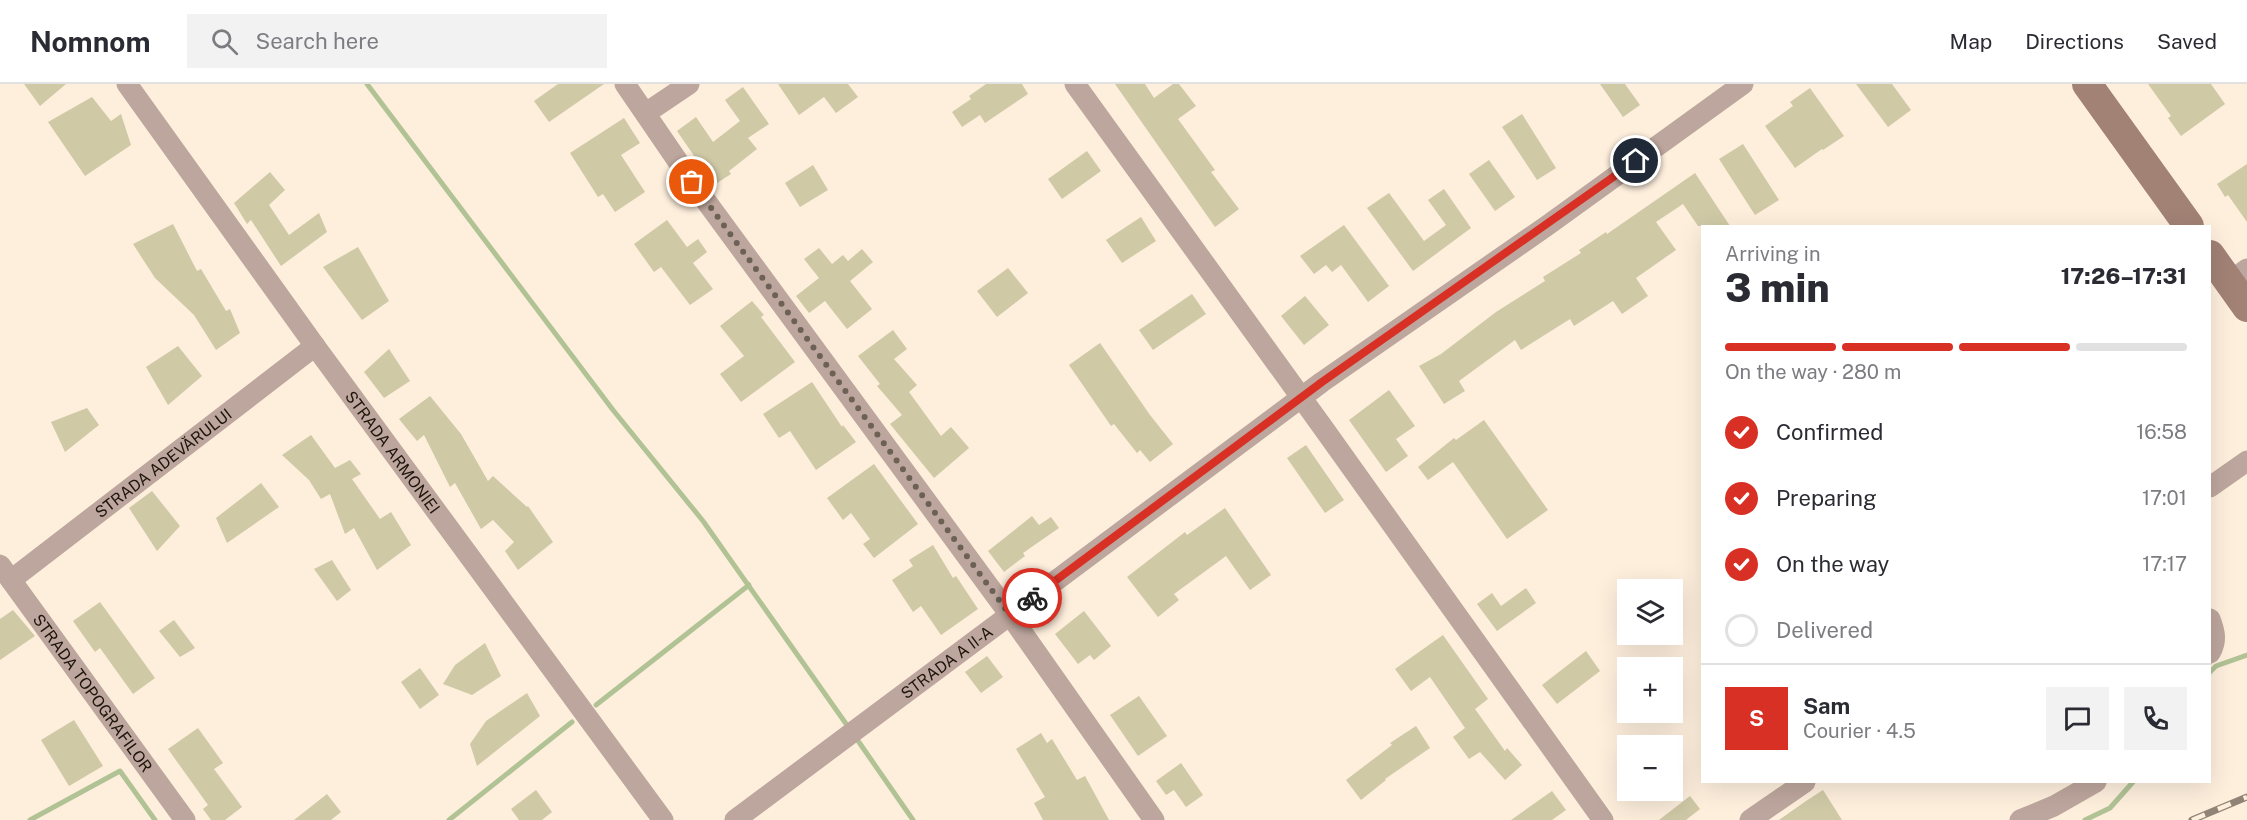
<!DOCTYPE html>
<meta charset="utf-8">
<style>
body{margin:0;font-family:"Public Sans",sans-serif;background:#f2f2f3;color:#2b2b33;height:100vh;display:flex;flex-direction:column;font-size:22px;white-space:nowrap}
*{box-sizing:border-box;margin:0}
p{font-size:20px;color:#7c7c81}
.icon{flex:none;width:33px;height:33px;fill:none;stroke:currentColor;stroke-width:2;stroke-linecap:round;stroke-linejoin:round}
.map{position:relative;flex:1;overflow:hidden}
.drawer{position:absolute;left:1701px;top:141px;width:510px;height:558px;display:flex;flex-direction:column;background:#fff;border-radius:0px;box-shadow:0 6px 24px #0002}
.drawer>*{flex:none}
.tools{position:absolute;left:1617px;top:495px;display:grid;gap:12px}
.tools a{display:grid;place-items:center;width:66px;height:66px;border-radius:0px;background:#fff;box-shadow:0 6px 24px #0002;font-size:30px}
.pin{position:absolute;display:grid;place-items:center;width:51px;height:51px;color:#fff;margin:-26px;border:3px solid #fff;border-radius:50%;box-shadow:0 2px 6px #0007}
.courier{position:absolute;display:grid;place-items:center;width:60px;height:60px;margin:-30px;border:4px solid #d93025;border-radius:50%;background:#fff;color:#222;box-shadow:0 2px 8px #0007}
.summary em{font-style:normal;font-weight:800}
.summary div{display:flex;flex-direction:column-reverse}
.summary{display:flex;align-items:center;justify-content:space-between;height:102px;padding:0 24px}
h1{font-size:39px;font-weight:800;line-height:45px}
.bar{display:grid;grid-template-columns:repeat(4,1fr);gap:9px 6px;align-content:center;height:72px;padding:0 24px}
.bar i{height:8px;border-radius:4px;background:#e1e1e2}
.bar .active{background:#d93025}
.bar p{grid-column:span 4}
.line{display:flex;align-items:center;gap:15px;padding:0 24px;border-top:2px solid #e1e1e2}
.line div{flex:1}
.round{display:grid;place-items:center;flex:none;width:63px;height:63px;border-radius:0px;background:#f2f2f3}
ol{padding:0 24px;list-style:none}
li{display:flex;align-items:center;gap:18px;height:66px}
li p{margin-inline-start:auto}
li .icon{padding:6px;border-radius:50%;background:#d93025;color:#fff;stroke-width:4}
li:last-child{color:#7c7c81}
li i{width:33px;height:33px;border:3px solid #e1e1e2;border-radius:50%}
header{display:flex;align-items:center;gap:36px;box-sizing:border-box;height:84px;padding:0 30px;background:#fff;border-bottom:2px solid #e1e1e2}
header strong{font-size:28px}
nav{display:flex;gap:33px;margin-inline-start:auto;font-size:21px}
.search{width:420px;height:54px;background:#f2f2f3;display:flex;align-items:center;gap:15px;box-sizing:border-box;padding:0 21px;border-radius:0px;color:#7c7c81;font-size:22px}
.map>svg:first-child{display:block}
</style>
<header>
<strong>Nomnom</strong>
<div class="search"><svg class="icon" aria-label="search" viewBox="0 0 24 24"><circle cx="10" cy="10" r="6"/><path d="M15 15l6 6"/></svg>Search here</div>
<nav><a>Map</a><a>Directions</a><a>Saved</a></nav>
</header>
<div class="map">
<svg width="2247" height="736" viewBox="0 0 2247 736">
<rect width="100%" height="100%" fill="#feefdd"/>
<g fill="none" stroke-linecap="round" stroke-linejoin="round">
<g stroke="#b1c395" stroke-width="5">
<path d="M367 0 613 326 703 437 849 644"/>
<path d="M2210 588 2216 582 2247 571"/>
<path d="M596 621 749 501"/>
<path d="M854 651 913 736"/>
<path d="M30 736 120 687 155 736"/>
<path d="M449 736 572 638"/>
<path d="M2085 736 2110 724 2133 698"/>
</g>
</g>
<g fill="#cfc9a6">
<path d="M24 0H66L40 22Z"/>
<path d="M558 0H604L549 38 534 17Z"/>
<path d="M778 0H848L858 13 836 29 824 13 799 31Z"/>
<path d="M986 0H1022L1028 10 985 39 980 31 962 43 952 28 971 15 969 12Z"/>
<path d="M1115 0H1145L1154 14 1173 0H1179L1196 22 1178 35 1215 86 1211 88 1239 125 1215 143Z"/>
<path d="M1600 0H1625L1640 21 1623 33Z"/>
<path d="M1856 0H1892L1911 26 1888 43Z"/>
<path d="M2148 0H2211L2225 20 2181 52 2168 34 2171 32Z"/>
<path d="M743 3 769 40 748 54 757 65 729 87 731 90 714 101 677 47 696 33 713 58 740 37 725 16Z"/>
<path d="M1810 4 1844 52 1823 66 1822 65 1795 84 1765 42 1793 22 1790 18Z"/>
<path d="M92 13 111 37 121 30 131 61 85 92 48 38Z"/>
<path d="M1522 30 1556 84 1537 96 1502 43Z"/>
<path d="M624 34 640 59 621 71 645 108 615 128 603 110 598 113 570 69Z"/>
<path d="M1743 60 1779 116 1755 131 1719 75Z"/>
<path d="M1087 67 1101 87 1062 115 1048 95Z"/>
<path d="M1489 76 1515 113 1495 127 1469 90Z"/>
<path d="M2247 80V138L2228 111 2225 113 2217 100Z"/>
<path d="M813 81 828 106 800 123 785 99Z"/>
<path d="M270 88 285 106 269 121 289 151 319 129 327 148 281 182 251 136 247 140 234 119Z"/>
<path d="M1695 89 1730 142H1698L1683 120 1656 138 1676 166 1636 194 1648 212 1622 230 1613 217 1574 242 1570 235 1521 266 1515 256 1459 297 1465 307 1444 320 1419 282 1441 270 1496 228 1545 197 1543 193 1581 169 1579 166 1606 148 1607 150Z"/>
<path d="M1444 105 1471 144 1413 187 1367 124 1389 109 1424 157 1446 141 1428 116Z"/>
<path d="M1141 133 1156 157 1122 179 1106 156Z"/>
<path d="M667 136 687 163 698 155 707 168 693 179 713 205 690 221 661 183 654 188 634 160Z"/>
<path d="M173 140 197 187 201 185 226 227 230 225 240 249 216 266 194 231 155 194 133 160Z"/>
<path d="M1344 141 1389 202 1368 218 1341 181 1332 188 1326 181 1314 190 1300 172Z"/>
<path d="M358 163 389 217 362 236 323 183Z"/>
<path d="M819 164 832 180 843 171 848 177 862 165 873 178 850 197 872 225 847 245 825 217 809 229 796 212 819 194 804 175Z"/>
<path d="M1008 184 1028 209 997 233 977 207Z"/>
<path d="M1192 210 1206 230 1153 266 1139 246Z"/>
<path d="M1305 212 1329 241 1304 261 1281 232Z"/>
<path d="M752 217 764 231 761 233 795 278 741 318 720 290 744 272 720 242Z"/>
<path d="M893 246 907 265 894 275 917 301 909 308 941 352 951 343 969 364 934 394 890 340 902 331 877 302 880 300 858 272Z"/>
<path d="M1100 259 1150 331 1173 360 1150 378 1140 366 1137 369 1114 340 1111 342 1069 281Z"/>
<path d="M178 262 202 292 168 321 146 283Z"/>
<path d="M389 265 410 297 384 314 364 288Z"/>
<path d="M812 298 842 343 843 341 856 358 816 386 790 347 779 354 763 330Z"/>
<path d="M1389 306 1415 342 1396 355 1408 372 1386 388 1349 336Z"/>
<path d="M430 312 461 350 488 397 493 392 527 423 528 422 553 458 518 486 505 467 514 458 493 436 481 445 455 399 450 403 424 351 417 357 399 335Z"/>
<path d="M87 324 99 341 65 368 51 338Z"/>
<path d="M1484 336 1548 426 1507 455 1453 378 1428 396 1418 383 1454 354 1456 356Z"/>
<path d="M311 351 335 384 350 376 361 390 352 395 380 435 391 428 411 461 377 486 354 444 345 450 330 410 321 415 309 396 282 371Z"/>
<path d="M1306 361 1344 416 1325 429 1287 374Z"/>
<path d="M874 380 918 440 874 474 863 460 870 455 851 429 843 436 827 414Z"/>
<path d="M261 399 279 423 227 459 216 434Z"/>
<path d="M152 407 180 442 157 467 129 424Z"/>
<path d="M1225 424 1271 491 1250 506 1226 472 1174 510 1179 516 1158 533 1127 493 1185 448 1187 451Z"/>
<path d="M1032 432 1039 441 1051 433 1059 444 1023 469 1025 472 1004 488 988 467Z"/>
<path d="M933 461 953 494 956 492 978 525 941 551 921 522 913 528 892 496 913 482 909 476Z"/>
<path d="M332 476 351 506 337 517 314 485Z"/>
<path d="M1526 504 1536 519 1497 547 1477 520 1492 509 1501 522Z"/>
<path d="M100 518 155 594 133 610 100 564 95 568 73 537Z"/>
<path d="M13 526 35 552 0 576V535Z"/>
<path d="M1084 527 1111 562 1094 576 1090 571 1078 580 1055 550Z"/>
<path d="M174 536 195 564 180 573 159 547Z"/>
<path d="M1443 551 1488 615 1475 625 1505 667 1507 664 1522 681 1505 696 1480 668 1469 675 1453 653 1465 644 1430 593 1411 607 1395 585Z"/>
<path d="M485 559 501 592 472 611 443 600 455 581Z"/>
<path d="M1586 567 1600 587 1557 620 1542 601Z"/>
<path d="M987 572 1003 593 981 609 965 588Z"/>
<path d="M420 584 439 611 420 625 401 598Z"/>
<path d="M527 609 540 632 477 682 470 660 486 637Z"/>
<path d="M1139 612 1167 652 1138 672 1110 631Z"/>
<path d="M74 636 103 682 69 702 41 656Z"/>
<path d="M1416 642 1430 664 1385 695 1386 696 1361 716 1346 696 1392 661 1390 659Z"/>
<path d="M198 644 223 679 214 685 242 723 225 736H211L203 725 208 721 168 665Z"/>
<path d="M1041 649 1047 659 1052 655 1077 696 1085 692 1109 736H1043L1034 719 1045 713 1016 665Z"/>
<path d="M1181 679 1203 711 1186 723 1174 706 1166 711 1156 697Z"/>
<path d="M536 706 552 728 542 736H519L511 725Z"/>
<path d="M1823 706 1842 736H1779L1806 717Z"/>
<path d="M1552 707 1566 726 1552 736H1511Z"/>
<path d="M327 710 341 728 331 736H294Z"/>
<path d="M1690 712 1700 725 1686 736H1659Z"/>
</g>
<g fill="none" stroke-linecap="round" stroke-linejoin="round">
<g stroke="#bda69d" stroke-width="21">
<path id="s1" d="M127 0 315 262 663 736"/>
<path d="M625 0 692 98 1010 531 1154 736"/>
<path d="M1075 0 1324 345 1603 736"/>
<path d="M646 29 689 0"/>
<path d="M2229 198 2247 185"/>
<path d="M2210 403 2247 377"/>
<path id="s2" d="M0 481 185 736"/>
<path id="s3" d="M11 496 315 262"/>
<path d="M2210 535C2215 548 2217 557 2210 569"/>
<path id="s4" d="M735 736 1322 298 1548 141 1743 0"/>
<path d="M1750 736 1805 698"/>
<path d="M2020 736 2054 722 2096 698"/>
</g>
<g stroke="#a28275" stroke-width="30">
<path d="M2087 0 2189 142"/>
<path d="M2210 171 2247 223"/>
</g>
<defs>
<path id="rail" d="M2192 736 2247 713"/>
</defs>
<use href="#rail" stroke="#908476" stroke-width="7"/>
<use href="#rail" stroke="#feefdd" stroke-width="4.5" stroke-dasharray="14" stroke-linecap="butt"/>
</g>
<g fill="none" stroke-linecap="round" stroke-linejoin="round">
<path stroke="#6c6154" stroke-width="6" stroke-dasharray="0 10.8" d="M692 98 1010 531 1032 514"/>
<path stroke="#d93025" stroke-width="8" d="M1032 514 1322 298 1636 77"/>
</g>
<g text-anchor="middle" dominant-baseline="central" stroke-width="5" stroke-linejoin="round" paint-order="stroke">
<g font-size="16" fill="#1e150b" stroke="#feefdd">
<text stroke="none"><textPath href="#s1" startOffset="454">STRADA ARMONIEI</textPath></text>
<text stroke="none"><textPath href="#s3" startOffset="192">STRADA ADEVĂRULUI</textPath></text>
<text stroke="none"><textPath href="#s4" startOffset="264">STRADA A II-A</textPath></text>
<text stroke="none"><textPath href="#s2" startOffset="158">STRADA TOPOGRAFILOR</textPath></text>
</g>
</g>
</svg>
<div class="tools">
<a><svg class="icon" aria-label="layers" viewBox="0 0 24 24"><path d="M12 4l9 5-9 5-9-5zM3 14l9 5 9-5"/></svg></a>
<a>+</a>
<a>−</a>
</div>
<div class="pin" style="left:692px;top:98px;background:#ea580c"><svg class="icon" aria-label="bag" viewBox="0 0 24 24"><path d="M5 8h14l-1 12H6zM9 8a3 3 0 0 1 6 0"/></svg></div>
<div class="pin" style="left:1636px;top:77px;background:#1f2937"><svg class="icon" aria-label="home" viewBox="0 0 24 24"><path d="M3 11l9-7 9 7M6 9v11h12V9"/></svg></div>
<div class="courier" style="left:1032px;top:514px"><svg class="icon" aria-label="bike" viewBox="0 0 24 24"><circle cx="6" cy="16" r="4"/><circle cx="18" cy="16" r="4"/><path d="M6 16l4-8h5l3 8M10 8l3 8H6M13 5h3"/></svg></div>
<section class="drawer">
<div class="summary"><div><h1>3 min</h1><p>Arriving in</p></div><em>17:26–17:31</em></div>
<div class="bar"><i class="active"></i><i class="active"></i><i class="active"></i><i></i><p>On the way · 280 m</p></div>
<ol>
<li><svg class="icon" aria-label="check" viewBox="0 0 24 24"><path d="M5 12l5 5 9-10"/></svg>Confirmed<p>16:58</p></li>
<li><svg class="icon" aria-label="check" viewBox="0 0 24 24"><path d="M5 12l5 5 9-10"/></svg>Preparing<p>17:01</p></li>
<li><svg class="icon" aria-label="check" viewBox="0 0 24 24"><path d="M5 12l5 5 9-10"/></svg>On the way<p>17:17</p></li>
<li><i></i>Delivered</li>
</ol>
<div class="line" style="height:108px"><b class="round" style="background:#d93025;color:#fff">S</b><div><b>Sam</b><p>Courier · 4.5</p></div><a class="round"><svg class="icon" aria-label="chat" viewBox="0 0 24 24"><path d="M4 5h16v11H9l-5 4z"/></svg></a><a class="round"><svg class="icon" aria-label="phone" viewBox="0 0 24 24"><path d="M5 4h4l2 5-3 2q2 4 5 5l2-3 5 2v4C11 20 4 13 5 4z"/></svg></a></div>
</section>
</div>
